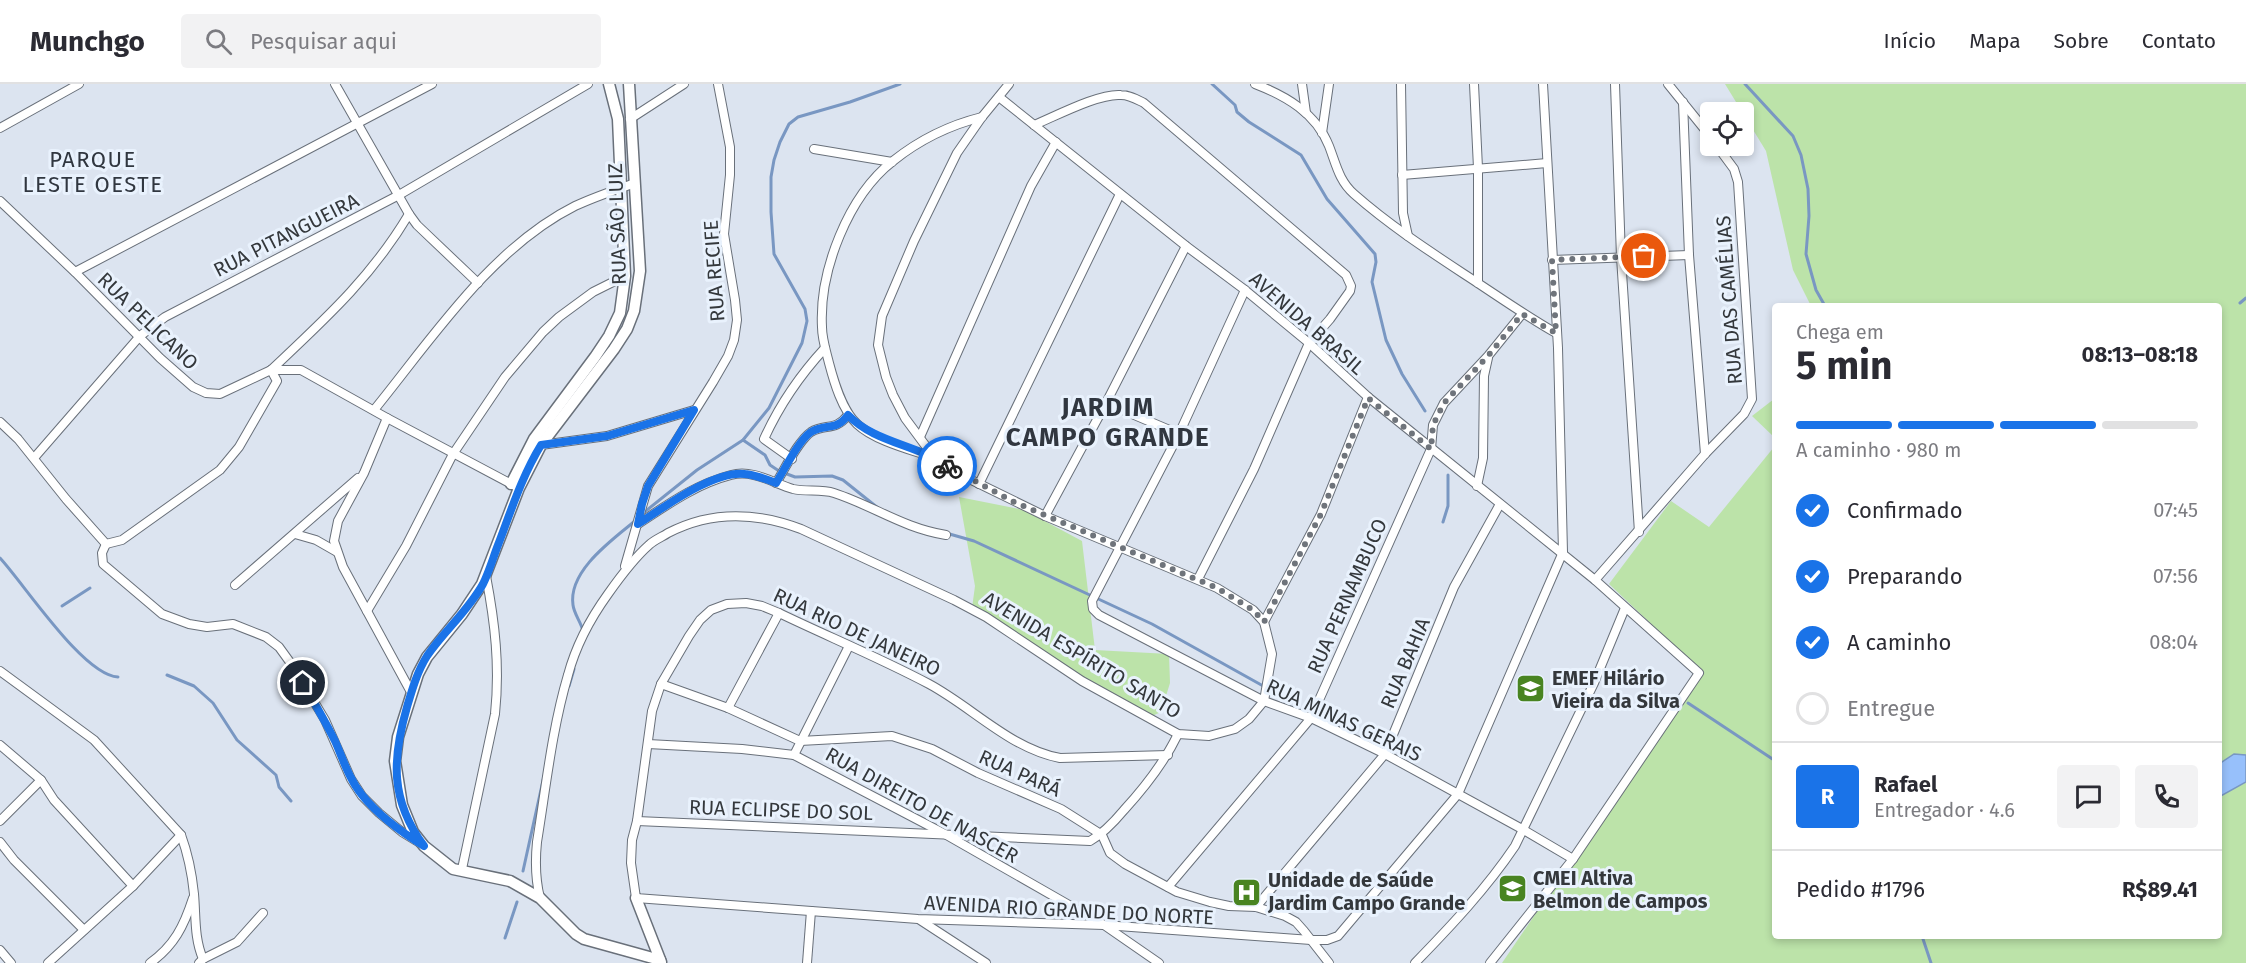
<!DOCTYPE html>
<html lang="pt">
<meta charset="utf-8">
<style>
body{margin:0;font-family:"Fira Sans",sans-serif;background:#f2f2f3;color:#2b2b33;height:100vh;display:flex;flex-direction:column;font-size:22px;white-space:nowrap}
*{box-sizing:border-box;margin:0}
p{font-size:20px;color:#7c7c81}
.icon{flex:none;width:33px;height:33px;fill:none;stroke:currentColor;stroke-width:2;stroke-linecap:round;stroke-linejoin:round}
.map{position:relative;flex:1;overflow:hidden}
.drawer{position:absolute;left:1772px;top:219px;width:450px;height:636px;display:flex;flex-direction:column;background:#fff;border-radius:6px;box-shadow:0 3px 9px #0003}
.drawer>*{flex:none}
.controls{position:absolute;left:1700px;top:18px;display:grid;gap:12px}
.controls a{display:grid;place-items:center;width:54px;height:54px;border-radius:6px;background:#fff;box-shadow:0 3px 9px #0003;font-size:30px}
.pin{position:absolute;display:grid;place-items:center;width:51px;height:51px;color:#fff;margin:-26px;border:3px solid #fff;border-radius:50%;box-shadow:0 2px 6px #0007}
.courier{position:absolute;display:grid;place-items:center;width:60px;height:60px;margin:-30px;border:4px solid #1a73e8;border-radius:50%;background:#fff;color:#222;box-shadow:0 2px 8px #0007}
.overview em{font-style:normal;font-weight:700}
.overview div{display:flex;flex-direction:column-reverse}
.overview{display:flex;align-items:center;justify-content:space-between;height:102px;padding:0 24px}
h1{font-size:39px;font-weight:700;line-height:45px}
.bar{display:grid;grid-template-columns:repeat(4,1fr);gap:9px 6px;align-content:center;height:72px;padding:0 24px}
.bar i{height:8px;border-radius:4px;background:#e1e1e2}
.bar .active{background:#1a73e8}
.bar p{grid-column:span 4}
.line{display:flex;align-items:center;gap:15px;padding:0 24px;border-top:2px solid #e1e1e2}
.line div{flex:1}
.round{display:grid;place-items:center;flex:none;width:63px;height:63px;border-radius:6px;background:#f2f2f3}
ol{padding:0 24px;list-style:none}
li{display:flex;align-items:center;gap:18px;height:66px}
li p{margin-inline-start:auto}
li .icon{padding:6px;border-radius:50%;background:#1a73e8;color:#fff;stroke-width:4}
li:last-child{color:#7c7c81}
li i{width:33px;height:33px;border:3px solid #e1e1e2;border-radius:50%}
header{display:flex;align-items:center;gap:36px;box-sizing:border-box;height:84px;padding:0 30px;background:#fff;border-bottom:2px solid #e1e1e2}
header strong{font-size:28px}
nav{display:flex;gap:33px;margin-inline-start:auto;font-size:21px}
.search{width:420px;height:54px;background:#f2f2f3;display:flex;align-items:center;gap:15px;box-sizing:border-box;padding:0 21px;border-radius:6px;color:#7c7c81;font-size:22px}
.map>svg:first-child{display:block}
</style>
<header>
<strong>Munchgo</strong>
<div class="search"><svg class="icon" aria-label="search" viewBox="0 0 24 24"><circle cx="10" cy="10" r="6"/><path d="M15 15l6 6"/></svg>Pesquisar aqui</div>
<nav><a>Início</a><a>Mapa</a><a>Sobre</a><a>Contato</a></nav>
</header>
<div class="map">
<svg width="2246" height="879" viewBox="0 0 2246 879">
<rect width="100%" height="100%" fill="#dce4f0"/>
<g fill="#bce3a9">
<path d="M1725 0H2246V879H1502L1644 671 1703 589 1609 500 1671 417 1709 443 1774 363V852H2218V222H1811L1793 186 1766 67Z"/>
<path d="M1774 315V353L1752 332Z"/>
<path d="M959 413 1024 426 1082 457 1095 566 1169 570 1170 599 1161 628 1152 632 1100 604 972 524 975 502Z"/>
</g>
<path fill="#97c0fb" stroke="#7997c2" stroke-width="1.5" d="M2234 670 2246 671V698L2219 713V680Z"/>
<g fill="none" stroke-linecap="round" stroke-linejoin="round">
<g stroke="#7997c2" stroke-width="3">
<path d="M1212 0 1235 21 1237 28 1249 38 1301 71 1327 115 1375 170 1376 178 1372 198 1386 256 1402 290 1425 327"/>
<path d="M1745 0 1793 52 1801 71 1808 105 1809 132 1806 170 1816 206 1825 222"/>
<path d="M2240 219 2246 214"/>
<path d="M743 356 765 371 770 381 779 387 795 393 832 392 843 396 878 424"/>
<path d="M642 430 697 386 743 356 769 324 802 259 807 237 805 225 774 170 771 128V93L774 76 780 58 789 40 798 33 850 18 900 0"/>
<path d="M1443 438 1448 422V391"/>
<path d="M946 449 974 457 1152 540 1265 603"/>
<path d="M0 474C25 501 83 591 118 593"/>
<path d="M62 522 90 504"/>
<path d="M583 547C581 538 574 530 573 521 568 487 612 456 635 437"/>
<path d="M167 591 194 602 213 619 237 656 276 691 279 703 291 717"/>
<path d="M569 602 574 585"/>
<path d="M1688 619 1774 676"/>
<path d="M523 787 544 692"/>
<path d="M1922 852 1931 879"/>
<path d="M505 854 517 818"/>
</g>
<defs>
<g id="minor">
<path d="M335 0 409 130 417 141 478 199"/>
<path d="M1255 0C1286 12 1316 29 1329 62 1336 80 1339 97 1354 110 1388 140 1426 165 1464 190 1495 210 1524 231 1556 249"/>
<path d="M1302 0 1306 29"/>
<path d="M1401 0 1403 129 1408 152"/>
<path d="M1474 0 1478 84V199"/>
<path d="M1615 0 1621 173 1639 448"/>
<path d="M1668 0 1710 52"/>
<path d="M999 13 1186 162 1245 206 1309 259 1368 313 1595 496 1699 589 1573 775 1490 879"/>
<path d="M1683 18 1689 171 1705 370"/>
<path d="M630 35 684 0"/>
<path d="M1034 41C1056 32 1099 9 1121 11 1130 11 1136 15 1144 19L1346 191 1351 202 1350 207 1330 235 1309 259 1254 385 1198 495"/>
<path d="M0 44 79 0"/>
<path d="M1322 49 1329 0"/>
<path d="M814 65 892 78"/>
<path d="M1402 91 1547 79"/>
<path d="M0 117 75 188 160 274 193 303 206 309 220 310 271 286H301L387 334 515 402"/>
<path d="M1552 176 1689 171"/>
<path d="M75 188 432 0"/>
<path d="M1245 206 1179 350 1092 517 1093 525 1099 531 1264 617 1311 634 1385 670 1522 745 1573 775"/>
<path d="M271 286C324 236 371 194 409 130"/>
<path d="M1106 319 1179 350"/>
<path d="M374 326C431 256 491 164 575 122 594 113 615 106 635 99"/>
<path d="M387 334 364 389 338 437 334 457 343 483 411 608"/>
<path d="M0 338 18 355 66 415 106 460"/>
<path d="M920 353 1031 102 1056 58"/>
<path d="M541 361 607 352 694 326"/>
<path d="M34 374 140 252 165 233 399 111 588 0"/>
<path d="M935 374C912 366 875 357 857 340 842 326 834 298 829 279 826 267 822 255 822 243 819 187 848 112 893 77 918 57 950 41 982 33"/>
<path d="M792 375 764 355C779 322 800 291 825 264"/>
<path d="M776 399C785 385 798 357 811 348 825 339 835 348 848 331"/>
<path d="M979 400 1120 110"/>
<path d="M1477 402 1483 374 1484 292 1488 274"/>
<path d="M1045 432 1106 319 1186 162"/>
<path d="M638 440C667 421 696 400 731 391 753 385 773 399 793 405 806 408 821 405 834 409 874 422 903 444 946 451"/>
<path d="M295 450 316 456 337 468"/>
<path d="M106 460 102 469 103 480 162 530 189 540 207 543 233 540 266 553 279 563 292 581 325 636 351 695 362 712 379 729 402 748 420 759"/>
<path d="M106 460 122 456 220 386 239 363 277 297 271 286"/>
<path d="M625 482 648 402 713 298 728 272 734 256 737 236 735 216 724 150 730 91V63L718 0"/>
<path d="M1595 496 1705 370 1744 330 1752 315 1738 98 1734 85 1717 62"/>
<path d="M235 501 358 394"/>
<path d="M367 527 406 462 453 370 505 293 543 248 559 233 593 208 625 192"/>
<path d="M1264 538 1321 430 1368 313"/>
<path d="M0 587 94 656 181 751C188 770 192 790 194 810 196 832 194 854 203 875"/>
<path d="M661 600 728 624 800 657 892 652 932 665 978 689 1061 725 1102 751 1110 769 1125 780 1177 808 1210 818 1229 822 1256 823 1285 832 1296 838 1304 847 1329 879"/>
<path d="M728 624 779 529"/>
<path d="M648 660 742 665 794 671 943 749 1104 841 1159 879"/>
<path d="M0 661 41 696 54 716 133 802"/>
<path d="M794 671 849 562"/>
<path d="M1168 671 1060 674C1011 665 972 623 929 600 880 574 829 553 779 529L762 522 746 519 727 520 711 526 700 536 689 552 661 600 652 627 637 737 632 756 631 779 636 814 918 835 1104 841 1311 856H1327L1338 852 1458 710 1563 468 1558 264 1543 0"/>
<path d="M0 737 41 696"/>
<path d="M637 737 1090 757C1104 749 1114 738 1124 726 1146 702 1164 679 1178 650"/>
<path d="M0 758 14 776 84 846"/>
<path d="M462 785 495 630C500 582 495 539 486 492"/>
<path d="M1168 803 1311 634 1431 365 1433 341 1444 319 1488 272 1522 230"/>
<path d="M540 814C535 794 535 778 537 758 546 703 552 645 568 591 576 561 590 535 608 510 620 493 633 475 649 461 654 456 662 453 668 449 712 426 756 428 801 445L954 516 986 533 1082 597 1178 650 1209 652 1235 645 1249 635 1264 617 1272 570 1264 538 1253 526 1217 504 1045 432 957 389 937 375 928 365 905 334 893 311 886 293 878 261 882 232 914 157 957 69 982 33 1009 0"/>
<path d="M1256 823 1385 670 1454 503 1500 420"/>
<path d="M920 836 986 879"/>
<path d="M0 866 11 879"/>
<path d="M48 879 133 802 181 751"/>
<path d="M150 879C174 862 184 842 193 814"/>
<path d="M199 879 203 875 237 858 263 829"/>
<path d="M807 879 811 827"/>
<path d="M1415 879C1451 842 1486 805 1515 762L1594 599 1625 524"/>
</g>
<g id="tertiary">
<path d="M629 0 640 187 634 227 627 245 614 265 541 361 519 404 482 500 462 530 427 573 418 590 398 653 395 677 402 721 413 748 424 762 453 785 510 797 540 814 576 850 584 855 660 876"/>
<path d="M511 400 534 355 595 273 609 252 620 229 625 192 618 35 609 0"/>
<path d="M636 814 661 878"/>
</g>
</defs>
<use href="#minor" stroke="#69707a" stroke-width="10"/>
<use href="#tertiary" stroke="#69707a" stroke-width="13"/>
<use href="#minor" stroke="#fff" stroke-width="8"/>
<use href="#tertiary" stroke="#fff" stroke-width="10"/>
</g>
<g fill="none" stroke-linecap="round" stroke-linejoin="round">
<path stroke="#6f747b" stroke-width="6" stroke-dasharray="0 10.8" d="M947 382 1014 418 1217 504 1253 526 1264 538 1321 430 1368 314 1431 365 1433 341 1444 319 1488 272 1522 230 1556 249 1552 176 1644 172"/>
<path stroke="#1a73e8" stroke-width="8" d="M303 599C314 618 325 637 335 657 343 675 349 695 362 711 379 732 401 748 424 762 390 716 392 675 407 623 412 606 417 588 427 572 444 547 468 527 483 500 489 488 493 474 498 461 511 427 522 392 541 361L607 352 694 326 648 402 642 420 638 440C663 424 714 386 745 390 756 391 766 395 776 399 785 385 798 357 811 348 825 339 836 348 848 331 875 359 916 360 947 382"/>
</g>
<defs>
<symbol id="school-square" viewBox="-11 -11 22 22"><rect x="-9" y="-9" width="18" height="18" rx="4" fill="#498421" stroke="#e9f2fd"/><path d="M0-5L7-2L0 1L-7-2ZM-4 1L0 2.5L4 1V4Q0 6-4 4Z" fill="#fff"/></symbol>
<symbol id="hospital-square" viewBox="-11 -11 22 22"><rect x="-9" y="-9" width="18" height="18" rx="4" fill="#498421" stroke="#e9f2fd"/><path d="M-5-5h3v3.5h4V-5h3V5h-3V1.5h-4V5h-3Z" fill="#fff"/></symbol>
</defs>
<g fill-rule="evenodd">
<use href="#school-square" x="1514" y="588" width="33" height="33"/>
<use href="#school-square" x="1496" y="788" width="33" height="33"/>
<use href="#hospital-square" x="1230" y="792" width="33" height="33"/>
</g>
<g text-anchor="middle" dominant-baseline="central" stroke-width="6" stroke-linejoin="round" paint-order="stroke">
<g font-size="20" fill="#34383c" stroke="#e9f2fd">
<text transform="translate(617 140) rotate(-92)">RUA SÃO LUIZ</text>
<text transform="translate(286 151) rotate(-27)">RUA PITANGUEIRA</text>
<text transform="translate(714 187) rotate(-94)">RUA RECIFE</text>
<text transform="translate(1729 216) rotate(-94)">RUA DAS CAMÉLIAS</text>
<text transform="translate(148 237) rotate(44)">RUA PELICANO</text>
<text transform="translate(1307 239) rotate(41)">AVENIDA BRASIL</text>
<text transform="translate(1347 512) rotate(-66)">RUA PERNAMBUCO</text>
<text transform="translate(857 548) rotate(25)">RUA RIO DE JANEIRO</text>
<text transform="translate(1082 571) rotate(31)">AVENIDA ESPÍRITO SANTO</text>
<text transform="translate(1405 579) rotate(-67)">RUA BAHIA</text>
<text transform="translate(1344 636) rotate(25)">RUA MINAS GERAIS</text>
<text transform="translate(1020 689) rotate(24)">RUA PARÁ</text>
<text transform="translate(922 721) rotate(29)">RUA DIREITO DE NASCER</text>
<text transform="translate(781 726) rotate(2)">RUA ECLIPSE DO SOL</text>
<text transform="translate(1069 826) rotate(3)">AVENIDA RIO GRANDE DO NORTE</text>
</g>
<g font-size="20" font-weight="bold" fill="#34383c" stroke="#e9f2fd" text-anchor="start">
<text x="1552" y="594">EMEF Hilário<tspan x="1552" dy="23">Vieira da Silva</tspan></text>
<text x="1533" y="794">CMEI Altiva<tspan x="1533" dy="23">Belmon de Campos</tspan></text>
<text x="1268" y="796">Unidade de Saúde<tspan x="1268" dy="23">Jardim Campo Grande</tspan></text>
</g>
<g font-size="22" letter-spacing="1.5" fill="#313740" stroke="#e9f2fd">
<text x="93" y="75">PARQUE<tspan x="93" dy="25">LESTE OESTE</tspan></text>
</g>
<g font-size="26" font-weight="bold" letter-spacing="1.5" fill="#313740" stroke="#e9f2fd">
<text x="1108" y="323">JARDIM<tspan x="1108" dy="30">CAMPO GRANDE</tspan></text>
</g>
</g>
</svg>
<div class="controls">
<a><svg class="icon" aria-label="locate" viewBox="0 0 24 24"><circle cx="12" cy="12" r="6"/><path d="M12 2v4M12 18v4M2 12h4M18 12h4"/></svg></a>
</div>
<div class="pin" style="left:1644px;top:172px;background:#ea580c"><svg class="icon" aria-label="bag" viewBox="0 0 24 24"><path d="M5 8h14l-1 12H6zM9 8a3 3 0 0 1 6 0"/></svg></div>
<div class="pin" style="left:303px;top:599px;background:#1f2937"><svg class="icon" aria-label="home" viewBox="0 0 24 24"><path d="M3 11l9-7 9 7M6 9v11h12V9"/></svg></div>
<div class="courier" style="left:947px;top:382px"><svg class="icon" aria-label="bike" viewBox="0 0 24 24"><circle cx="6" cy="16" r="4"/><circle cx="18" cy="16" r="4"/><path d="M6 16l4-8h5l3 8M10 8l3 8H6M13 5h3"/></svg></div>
<section class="drawer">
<div class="overview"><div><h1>5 min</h1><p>Chega em</p></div><em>08:13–08:18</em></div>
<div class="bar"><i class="active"></i><i class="active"></i><i class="active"></i><i></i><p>A caminho · 980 m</p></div>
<ol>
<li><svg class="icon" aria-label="check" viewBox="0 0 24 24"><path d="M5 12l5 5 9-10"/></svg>Confirmado<p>07:45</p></li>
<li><svg class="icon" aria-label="check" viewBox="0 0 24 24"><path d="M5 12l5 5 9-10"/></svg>Preparando<p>07:56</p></li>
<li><svg class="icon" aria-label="check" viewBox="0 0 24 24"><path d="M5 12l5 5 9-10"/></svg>A caminho<p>08:04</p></li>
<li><i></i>Entregue</li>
</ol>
<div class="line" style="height:108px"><b class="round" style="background:#1a73e8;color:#fff">R</b><div><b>Rafael</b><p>Entregador · 4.6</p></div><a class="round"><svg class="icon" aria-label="chat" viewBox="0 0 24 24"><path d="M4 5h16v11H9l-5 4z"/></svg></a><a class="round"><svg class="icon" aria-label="phone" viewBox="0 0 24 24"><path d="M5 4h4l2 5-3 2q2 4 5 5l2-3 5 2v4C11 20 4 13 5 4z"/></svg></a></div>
<div class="line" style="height:78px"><div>Pedido #1796</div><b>R$89.41</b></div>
</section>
</div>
